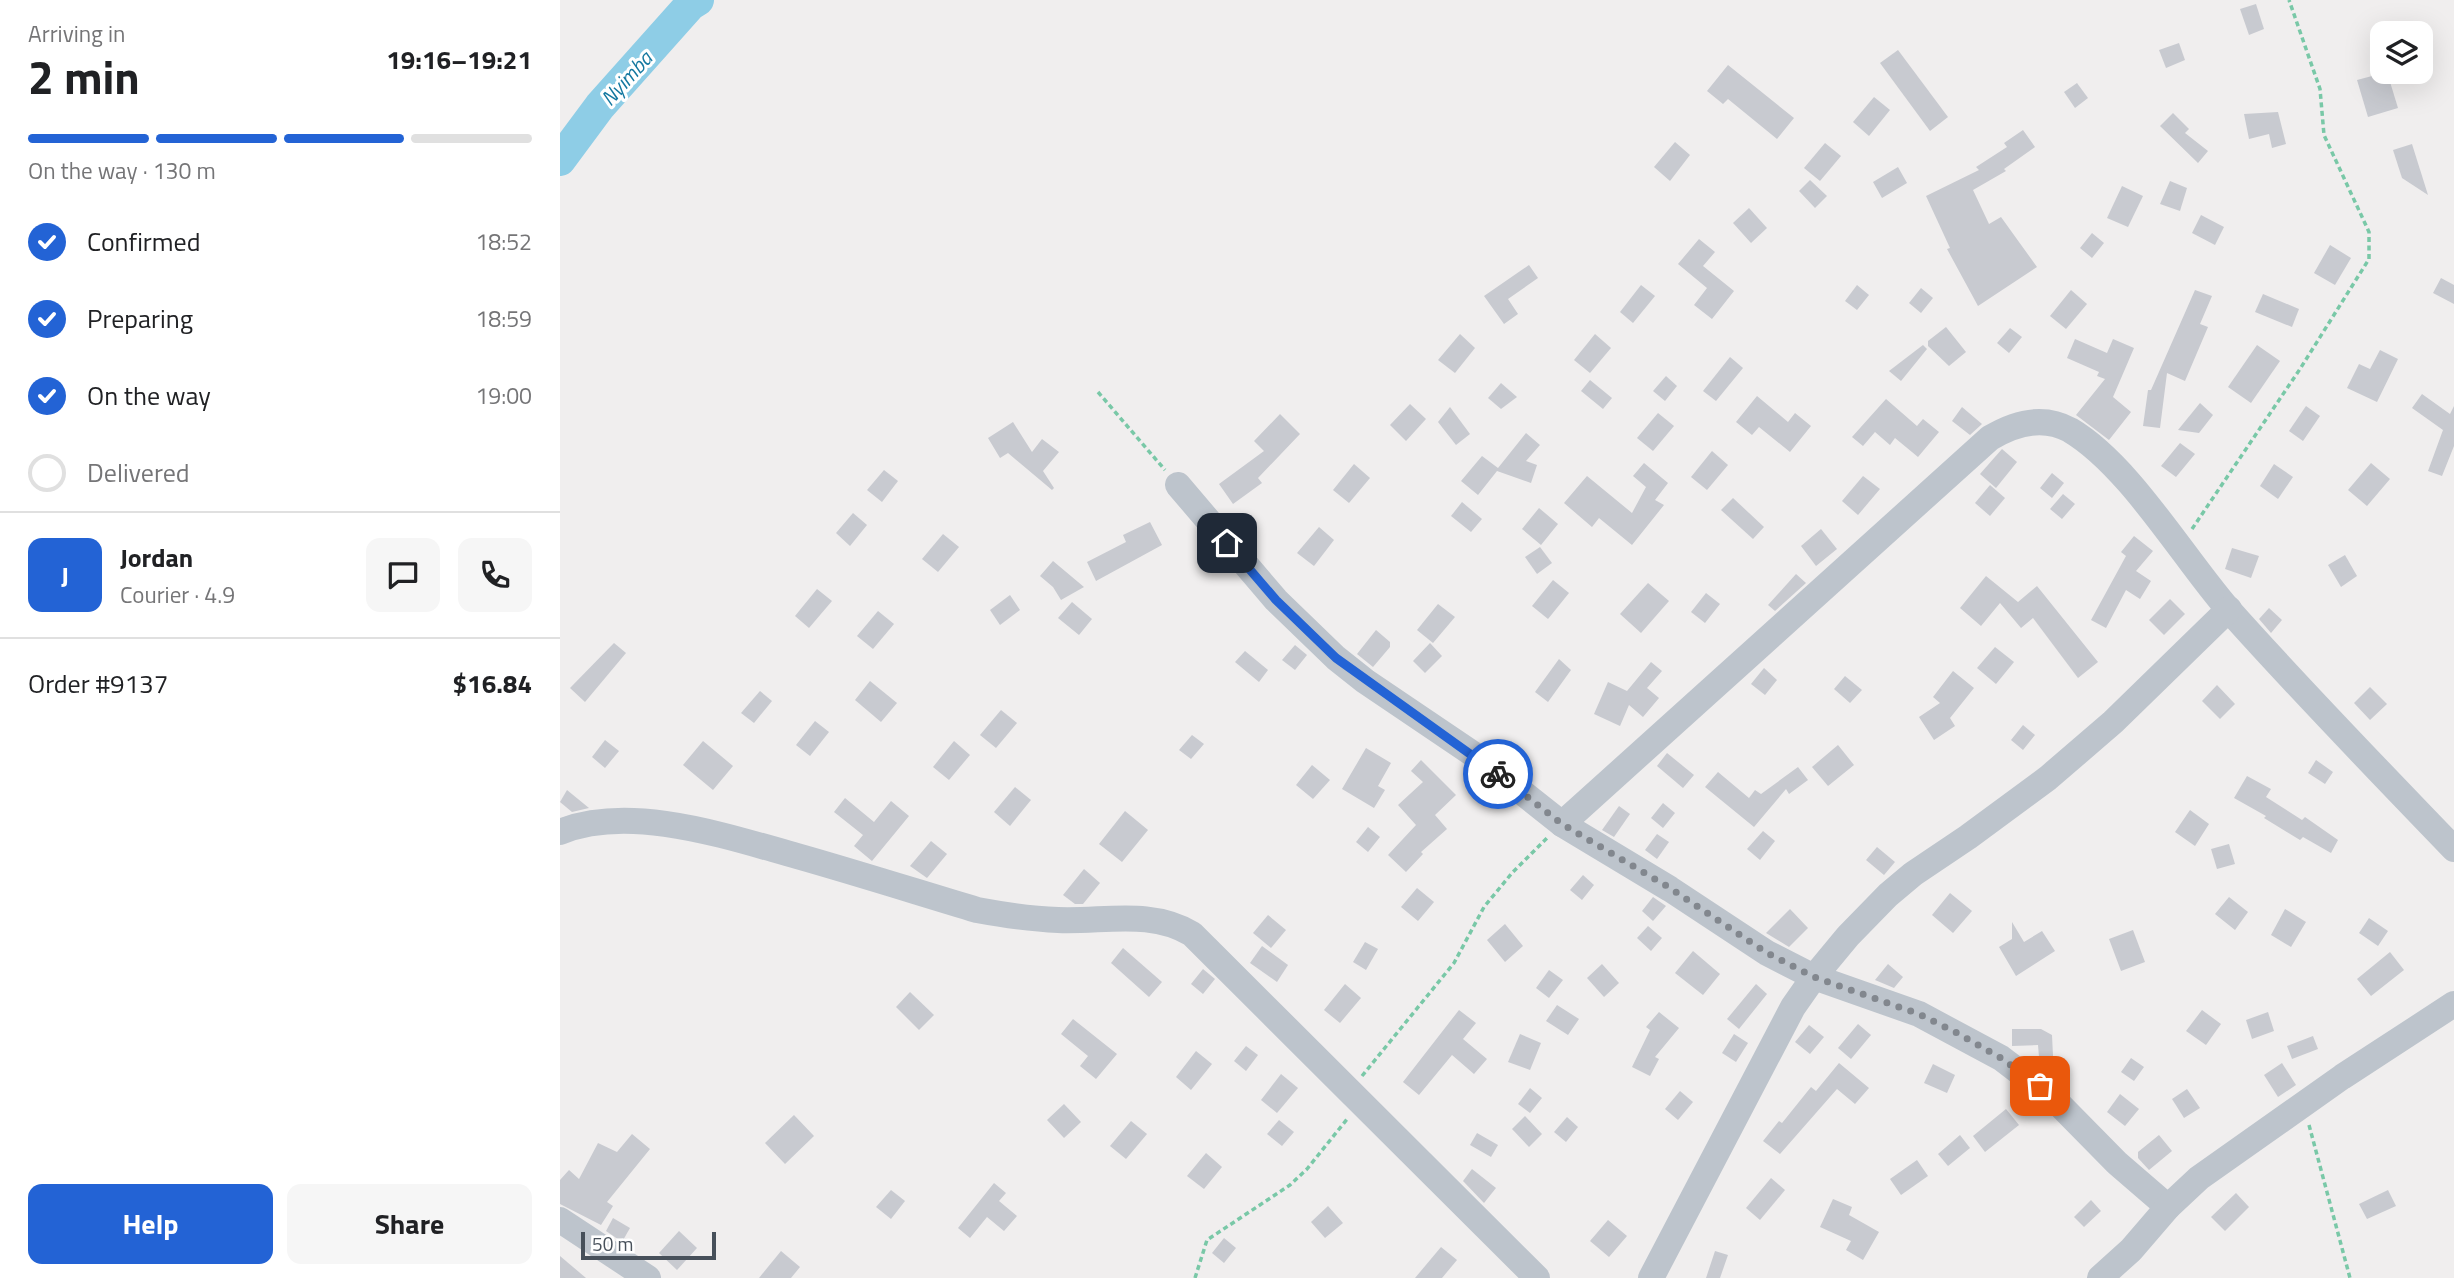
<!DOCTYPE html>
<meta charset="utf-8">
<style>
body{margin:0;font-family:"Titillium Web",sans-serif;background:#f6f6f6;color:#202124;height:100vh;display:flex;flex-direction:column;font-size:26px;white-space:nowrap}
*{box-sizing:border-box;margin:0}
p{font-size:23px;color:#757577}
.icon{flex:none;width:38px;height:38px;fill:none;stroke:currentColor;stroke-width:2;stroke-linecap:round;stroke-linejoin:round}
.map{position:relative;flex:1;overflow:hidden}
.details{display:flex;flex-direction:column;background:#fff;width:560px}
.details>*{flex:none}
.controls{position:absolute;left:1810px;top:21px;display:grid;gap:14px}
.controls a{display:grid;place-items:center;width:63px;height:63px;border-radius:14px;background:#fff;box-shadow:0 7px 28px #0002;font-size:35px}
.scale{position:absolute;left:21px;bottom:18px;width:135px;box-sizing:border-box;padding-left:7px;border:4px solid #47505a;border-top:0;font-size:19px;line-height:24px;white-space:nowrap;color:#47505a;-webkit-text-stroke:5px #fff;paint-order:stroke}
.pin{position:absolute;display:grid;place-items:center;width:60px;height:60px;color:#fff;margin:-30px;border-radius:14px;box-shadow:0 4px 10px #0006}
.courier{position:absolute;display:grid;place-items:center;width:70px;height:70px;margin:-35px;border:5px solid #2363d5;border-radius:50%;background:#fff;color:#222;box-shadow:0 2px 9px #0007}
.summary em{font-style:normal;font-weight:700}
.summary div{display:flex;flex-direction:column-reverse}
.summary{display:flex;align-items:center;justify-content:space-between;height:119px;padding:0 28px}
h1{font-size:46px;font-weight:700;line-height:52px}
.bar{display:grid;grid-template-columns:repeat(4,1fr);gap:10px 7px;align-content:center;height:84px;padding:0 28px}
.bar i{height:9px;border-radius:5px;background:#e0e0e0}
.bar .active{background:#2363d5}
.bar p{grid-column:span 4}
.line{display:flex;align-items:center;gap:18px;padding:0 28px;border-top:2px solid #e0e0e0}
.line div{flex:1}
.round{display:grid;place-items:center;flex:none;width:74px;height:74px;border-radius:14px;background:#f6f6f6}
ol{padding:0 28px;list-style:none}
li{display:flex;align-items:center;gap:21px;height:77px}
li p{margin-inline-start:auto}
li .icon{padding:7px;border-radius:50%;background:#2363d5;color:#fff;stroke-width:4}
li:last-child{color:#757577}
li i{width:38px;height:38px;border:4px solid #e0e0e0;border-radius:50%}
.action{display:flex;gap:14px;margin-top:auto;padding:14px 28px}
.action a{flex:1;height:80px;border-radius:14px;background:#2363d5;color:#fff;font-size:28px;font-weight:700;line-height:80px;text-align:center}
.action a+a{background:#f6f6f6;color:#202124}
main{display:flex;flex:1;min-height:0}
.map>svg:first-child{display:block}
</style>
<main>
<section class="details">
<div class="summary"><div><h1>2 min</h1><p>Arriving in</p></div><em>19:16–19:21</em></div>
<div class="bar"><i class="active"></i><i class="active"></i><i class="active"></i><i></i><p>On the way · 130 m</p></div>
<ol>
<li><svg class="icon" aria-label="check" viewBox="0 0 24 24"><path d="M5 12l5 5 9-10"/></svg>Confirmed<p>18:52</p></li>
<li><svg class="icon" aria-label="check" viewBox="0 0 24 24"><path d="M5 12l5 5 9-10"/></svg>Preparing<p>18:59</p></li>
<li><svg class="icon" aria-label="check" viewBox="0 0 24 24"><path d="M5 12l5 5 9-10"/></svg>On the way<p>19:00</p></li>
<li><i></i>Delivered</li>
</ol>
<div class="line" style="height:126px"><b class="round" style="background:#2363d5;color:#fff">J</b><div><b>Jordan</b><p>Courier · 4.9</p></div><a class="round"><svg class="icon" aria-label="chat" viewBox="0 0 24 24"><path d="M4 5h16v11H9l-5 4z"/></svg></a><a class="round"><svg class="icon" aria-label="phone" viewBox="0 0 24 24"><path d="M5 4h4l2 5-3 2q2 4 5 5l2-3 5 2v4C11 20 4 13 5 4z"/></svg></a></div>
<div class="line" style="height:91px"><div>Order #9137</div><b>$16.84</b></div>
<div class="action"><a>Help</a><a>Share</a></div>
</section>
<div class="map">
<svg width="1894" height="1278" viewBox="0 0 1894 1278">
<rect width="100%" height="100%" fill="#f0eeee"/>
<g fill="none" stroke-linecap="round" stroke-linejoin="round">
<path stroke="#8ecde6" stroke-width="32" d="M0 160 40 106 130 5 138 0"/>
</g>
<g fill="#c8cad0">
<path d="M1696 4 1704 29 1689 35 1680 9Z"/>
<path d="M1619 43 1625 60 1606 68 1599 50Z"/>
<path d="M1338 50 1388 117 1370 131 1320 63Z"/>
<path d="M1168 65 1234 118 1217 139 1168 99 1163 104 1147 91Z"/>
<path d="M1827 72 1838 108 1808 117 1797 80Z"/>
<path d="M1517 83 1528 98 1515 108 1504 92Z"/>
<path d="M1314 97 1330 110 1309 136 1293 122Z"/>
<path d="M1718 112 1726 144 1712 148 1709 134 1689 139 1684 114Z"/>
<path d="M1613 113 1629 129 1625 133 1648 151 1638 163 1600 126Z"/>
<path d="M1463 130 1475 147 1444 169 1446 171 1413 190 1429 224 1441 217 1477 267 1418 306 1387 249 1390 248 1366 196 1419 170 1416 167 1447 147 1444 143Z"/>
<path d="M1115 142 1130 155 1110 181 1094 167Z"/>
<path d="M1265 143 1281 156 1260 181 1244 168Z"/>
<path d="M1852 144 1868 195 1842 178 1833 150Z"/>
<path d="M1338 167 1347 183 1322 198 1313 182Z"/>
<path d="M1250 180 1267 196 1255 208 1239 191Z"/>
<path d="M1610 181 1627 188 1620 211 1600 204Z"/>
<path d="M1562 186 1583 196 1568 227 1547 218Z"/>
<path d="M1189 208 1207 228 1191 243 1173 223Z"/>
<path d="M1641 215 1664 227 1655 245 1632 233Z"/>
<path d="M1532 233 1544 243 1532 258 1520 248Z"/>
<path d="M1139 239 1155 252 1143 266 1174 291 1152 319 1134 305 1147 288 1118 264Z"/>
<path d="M1770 245 1791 258 1775 285 1754 273Z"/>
<path d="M969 265 978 278 948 299 958 314 944 324 924 296Z"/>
<path d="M1881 278 1894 285V304L1873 293Z"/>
<path d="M1081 285 1095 296 1073 323 1060 312Z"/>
<path d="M1297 285 1309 295 1297 310 1285 301Z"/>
<path d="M1361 288 1373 298 1361 313 1349 303Z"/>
<path d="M1511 290 1527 304 1506 329 1490 316Z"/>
<path d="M1635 290 1652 296 1640 324 1648 327 1625 381 1607 373 1600 428 1583 426 1588 390H1591Z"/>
<path d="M1703 294 1739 309 1732 327 1695 312Z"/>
<path d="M1386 327 1406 352 1389 366 1368 346V341Z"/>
<path d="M1450 328 1462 337 1449 353 1437 343Z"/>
<path d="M900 334 915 348 895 373 878 360Z"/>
<path d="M1035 334 1051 348 1030 373 1014 360Z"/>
<path d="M1515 339 1547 353 1553 339 1574 348 1553 397 1571 412 1549 440 1516 415 1545 379 1537 376 1539 372 1507 358Z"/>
<path d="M1363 345 1367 349 1341 381 1329 371Z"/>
<path d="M1697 345 1720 361 1691 403 1668 387Z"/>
<path d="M1820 350 1838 359 1817 402 1787 388 1799 364 1810 369Z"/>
<path d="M1170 357 1183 368 1156 401 1143 391Z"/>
<path d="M1106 376 1117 386 1105 401 1093 391Z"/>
<path d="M1030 380 1052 398 1043 409 1021 391Z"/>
<path d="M941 383 957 397 941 409 928 398Z"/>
<path d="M1862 394 1890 414 1894 406V446L1882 476 1868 471 1883 430 1852 408Z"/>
<path d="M1197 396 1228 422 1235 413 1251 426 1230 452 1199 427 1192 435 1176 422Z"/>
<path d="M1326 399 1357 426 1363 419 1379 432 1358 457 1335 438 1330 445 1315 432 1303 446 1292 437Z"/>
<path d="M1640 403 1653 415 1639 433 1618 430Z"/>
<path d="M850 404 866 419 846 441 830 425Z"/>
<path d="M1746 406 1760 416 1743 441 1729 431Z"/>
<path d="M890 407 910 434 896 445 878 422Z"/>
<path d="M1402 407 1422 424 1410 435 1392 421Z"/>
<path d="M1098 413 1114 426 1093 451 1077 438Z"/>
<path d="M720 414 740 434 698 478 702 483 673 504 659 484 704 451 694 441Z"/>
<path d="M453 422 472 452 482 439 499 452 483 471 494 488 492 490 448 453 440 458 428 438Z"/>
<path d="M966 433 980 445 966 461 977 465 971 483 937 471 918 495 901 481 922 456 938 468Z"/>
<path d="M1620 443 1635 454 1616 477 1601 466Z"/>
<path d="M1442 449 1457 462 1436 488 1420 474Z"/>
<path d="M1152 451 1168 465 1147 490 1131 477Z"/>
<path d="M1084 463 1108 483 1095 500 1104 505 1072 545 1039 518 1032 527 1004 503 1027 476 1072 513 1086 487 1073 476Z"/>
<path d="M1811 463 1830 479 1807 506 1788 490Z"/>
<path d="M794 464 810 478 789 503 773 490Z"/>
<path d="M1714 464 1733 477 1718 499 1700 486Z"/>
<path d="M324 470 338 481 322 502 307 490Z"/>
<path d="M1492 473 1504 483 1492 498 1480 488Z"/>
<path d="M1303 476 1320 489 1298 515 1282 501Z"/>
<path d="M1430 485 1445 498 1430 516 1415 503Z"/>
<path d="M1503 494 1515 504 1502 519 1490 509Z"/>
<path d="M1173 498 1204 527 1193 539 1161 510Z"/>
<path d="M902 502 922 519 911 532 891 516Z"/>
<path d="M979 508 998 524 981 545 962 529Z"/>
<path d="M293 513 307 525 290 546 276 533Z"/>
<path d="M590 522 602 545 536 581 527 562 566 542 563 535Z"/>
<path d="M759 527 774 540 754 566 737 553Z"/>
<path d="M1261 529 1277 549 1256 566 1241 546Z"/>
<path d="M383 534 399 547 378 572 362 559Z"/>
<path d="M1574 536 1593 551 1576 571 1591 581 1580 599 1566 590 1546 628 1531 620 1566 556 1561 552Z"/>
<path d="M980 547 992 563 977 574 965 557Z"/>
<path d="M1672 548 1699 556 1691 578 1665 569Z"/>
<path d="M1785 555 1797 576 1781 587 1768 565Z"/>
<path d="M493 561 524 587 501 600 493 587 480 576Z"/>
<path d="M1236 574 1246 583 1215 611 1208 605Z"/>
<path d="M1426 576 1458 602 1477 586 1538 662 1518 678 1473 618 1461 628 1440 603 1421 626 1400 608Z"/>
<path d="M993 580 1009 593 988 619 972 606Z"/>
<path d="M1088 583 1109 601 1081 633 1060 614Z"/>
<path d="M257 589 272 601 249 628 235 616Z"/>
<path d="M1146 593 1160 604 1145 623 1131 612Z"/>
<path d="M450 595 460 610 440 625 430 610Z"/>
<path d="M1610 599 1625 614 1604 635 1589 620Z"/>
<path d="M512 602 532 619 519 635 498 618Z"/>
<path d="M878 604 895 617 873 643 857 630Z"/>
<path d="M1709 608 1722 620 1711 633 1699 619Z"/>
<path d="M318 611 334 624 313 649 297 636Z"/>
<path d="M816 630 830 642V647L813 667 797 654Z"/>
<path d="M54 643 66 653 25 702 10 688Z"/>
<path d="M870 643 882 656 865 673 853 661Z"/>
<path d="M735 645 747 655 735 670 722 660Z"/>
<path d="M1435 647 1454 662 1436 684 1417 668Z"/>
<path d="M685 651 708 670 699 682 675 662Z"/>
<path d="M999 659 1011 670 988 702 975 692Z"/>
<path d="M1091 662 1102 671 1087 688 1099 698 1083 717 1069 705 1060 726 1034 714 1048 682 1067 691Z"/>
<path d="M1204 668 1217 680 1205 695 1191 684Z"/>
<path d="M1393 671 1414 688 1390 718 1395 726 1374 740 1359 717 1380 703 1373 697Z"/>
<path d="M1285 676 1302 690 1290 703 1274 689Z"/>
<path d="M310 681 337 703 321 722 295 700Z"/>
<path d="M1657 685 1675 704 1660 719 1642 701Z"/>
<path d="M1810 687 1827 704 1810 720 1794 703Z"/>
<path d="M200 691 212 701 194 723 181 713Z"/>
<path d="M441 710 457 723 436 748 420 735Z"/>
<path d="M255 721 269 732 250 756 236 745Z"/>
<path d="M1463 725 1475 735 1463 750 1451 740Z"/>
<path d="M632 735 644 744 631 759 619 750Z"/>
<path d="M45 740 59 751 45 768 32 757Z"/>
<path d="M143 741 173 766 153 790 123 765Z"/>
<path d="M394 741 410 755 389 780 373 767Z"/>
<path d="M1278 745 1294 765 1268 786 1252 767Z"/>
<path d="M806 748 831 763 818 786 825 790 814 808 782 789Z"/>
<path d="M1107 753 1134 775 1123 788 1097 766Z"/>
<path d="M861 760 896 795 875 815 887 829 861 852 863 854 846 872 828 855 856 825 838 805 863 782 851 771Z"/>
<path d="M1756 760 1773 772 1765 784 1748 773Z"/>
<path d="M752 765 770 780 753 799 736 785Z"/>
<path d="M1238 767 1248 780 1229 794 1226 789 1194 827 1145 787 1158 772 1189 798 1195 790 1201 794Z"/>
<path d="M1687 776 1711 789 1706 797 1742 820 1745 817 1778 840 1771 853 1743 837 1740 840 1704 818 1706 816 1674 798Z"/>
<path d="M455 787 471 800 450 826 434 812Z"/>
<path d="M7 790 29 808 12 812 0 802Z"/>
<path d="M285 798 314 822 331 801 349 816 312 861 294 846 303 835 274 812Z"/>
<path d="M1103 803 1115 813 1103 828 1091 818Z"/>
<path d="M1059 806 1070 814 1054 837 1042 830Z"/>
<path d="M1630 810 1649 824 1635 846 1615 832Z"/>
<path d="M565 811 588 830 562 862 539 844Z"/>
<path d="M808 827 820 837 808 852 796 842Z"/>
<path d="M1203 831 1215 841 1200 860 1187 849Z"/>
<path d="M1097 834 1109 842 1097 859 1085 850Z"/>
<path d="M371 841 387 854 367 878 350 866Z"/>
<path d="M1669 844 1675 864 1657 869 1651 849Z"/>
<path d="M1317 847 1335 862 1324 875 1306 860Z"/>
<path d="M524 869 540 883 523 904H515L503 895Z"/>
<path d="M1023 875 1034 885 1022 900 1010 890Z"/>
<path d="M857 888 874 902 858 921 841 907Z"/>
<path d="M1390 893 1412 911 1393 933 1372 915Z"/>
<path d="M1093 897 1106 906 1093 921 1082 911Z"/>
<path d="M1669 897 1688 912 1675 930 1655 914Z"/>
<path d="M1230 909 1248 928 1229 947 1206 933Z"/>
<path d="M1725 909 1746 922 1731 947 1711 935Z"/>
<path d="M708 915 726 930 711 948 693 933Z"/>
<path d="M1809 918 1828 931 1818 946 1799 933Z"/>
<path d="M1452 922 1464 942 1482 931 1495 951 1456 976 1439 947 1452 939Z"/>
<path d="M945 924 963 946 945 962 927 940Z"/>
<path d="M1088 926 1102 938 1091 951 1077 938Z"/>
<path d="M1573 930 1585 962 1561 971 1549 939Z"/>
<path d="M805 942 818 949 806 970 793 962Z"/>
<path d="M702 946 728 965 717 982 690 963Z"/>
<path d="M563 948 602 982 589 997 551 963Z"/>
<path d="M1133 951 1160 974 1143 995 1115 973Z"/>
<path d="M1830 952 1844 970 1811 996 1797 979Z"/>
<path d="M1042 964 1059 983 1044 997 1027 978Z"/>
<path d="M1328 964 1343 977 1334 988 1315 980Z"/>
<path d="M643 969 655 979 643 994 631 984Z"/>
<path d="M989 970 1003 980 989 998 976 988Z"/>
<path d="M785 984 801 998 780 1023 764 1010Z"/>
<path d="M1196 984 1207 994 1179 1029 1167 1019Z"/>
<path d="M350 992 374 1015 359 1030 336 1007Z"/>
<path d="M997 1005 1019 1019 1008 1035 986 1021Z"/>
<path d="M899 1010 916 1023 903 1039 927 1059 914 1074 892 1055 859 1095 843 1082Z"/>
<path d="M1642 1010 1661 1024 1646 1045 1626 1031Z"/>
<path d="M1099 1012 1119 1028 1095 1057 1099 1059 1090 1076 1072 1067 1090 1030 1086 1027Z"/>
<path d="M1708 1012 1714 1031 1692 1039 1686 1020Z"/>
<path d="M513 1019 557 1054 536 1079 520 1066 528 1056 501 1034Z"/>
<path d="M1298 1024 1311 1035 1291 1059 1278 1048Z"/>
<path d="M1249 1025 1264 1037 1250 1054 1235 1042Z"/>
<path d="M1452 1029H1481L1492 1035 1493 1056 1479 1057 1478 1045 1452 1046Z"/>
<path d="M960 1034 981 1043 970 1070 948 1062Z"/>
<path d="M1174 1034 1188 1043 1176 1062 1162 1053Z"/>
<path d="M1753 1036 1758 1049 1732 1059 1727 1046Z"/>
<path d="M686 1046 698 1055 686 1071 674 1061Z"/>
<path d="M636 1051 652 1064 631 1090 616 1077Z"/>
<path d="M1571 1058 1584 1067 1574 1081 1561 1072Z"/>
<path d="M1279 1063 1309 1088 1295 1104 1277 1089 1220 1154 1203 1141 1219 1121 1222 1123 1251 1087 1256 1091Z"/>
<path d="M1722 1063 1736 1085 1718 1097 1704 1075Z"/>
<path d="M1373 1064 1395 1075 1387 1093 1364 1083Z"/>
<path d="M721 1074 738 1088 717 1113 701 1100Z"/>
<path d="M970 1088 982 1098 970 1113 958 1104Z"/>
<path d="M1627 1089 1640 1108 1624 1118 1612 1099Z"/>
<path d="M1120 1091 1133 1102 1118 1120 1105 1109Z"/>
<path d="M1560 1094 1579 1109 1565 1126 1547 1112Z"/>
<path d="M504 1104 521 1122 504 1138 487 1120Z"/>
<path d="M1446 1109 1459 1125 1425 1152 1413 1136Z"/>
<path d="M234 1115 254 1136 225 1164 205 1143Z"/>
<path d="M965 1116 982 1134 969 1147 952 1129Z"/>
<path d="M1007 1117 1018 1127 1006 1142 994 1132Z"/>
<path d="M719 1120 734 1132 722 1146 707 1134Z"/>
<path d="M571 1121 587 1134 566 1159 550 1146Z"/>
<path d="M917 1133 938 1145 931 1157 910 1145Z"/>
<path d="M72 1134 90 1149 47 1202 53 1206 41 1225 0 1204V1180L9 1170 19 1179 38 1143 57 1152Z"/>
<path d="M1400 1135 1410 1148 1388 1166 1378 1154Z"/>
<path d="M1599 1135 1612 1151 1589 1170 1578 1158V1152Z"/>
<path d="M646 1153 662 1167 644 1189 627 1176Z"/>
<path d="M1357 1160 1368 1176 1341 1195 1330 1179Z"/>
<path d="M912 1169 936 1188 924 1203 903 1181Z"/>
<path d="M1211 1178 1225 1190 1200 1220 1186 1208Z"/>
<path d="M434 1183 446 1193 439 1201 457 1216 444 1231 427 1217 410 1238 398 1228Z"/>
<path d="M331 1190 345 1201 331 1219 316 1207Z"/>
<path d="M1828 1190 1836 1206 1807 1219 1799 1204Z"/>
<path d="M1676 1193 1689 1207 1665 1231 1651 1217Z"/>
<path d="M1273 1199 1292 1207 1289 1215 1319 1232 1303 1260 1286 1250 1291 1241 1260 1227Z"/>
<path d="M1531 1200 1541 1211 1524 1227 1514 1217Z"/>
<path d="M768 1206 783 1223 765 1238 751 1222Z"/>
<path d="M53 1218 70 1228 62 1242 46 1231Z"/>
<path d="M1048 1220 1067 1236 1049 1257 1030 1241Z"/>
<path d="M119 1231 137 1248 117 1270 99 1253Z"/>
<path d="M664 1238 676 1248 664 1263 652 1253Z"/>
<path d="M881 1247 897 1260 882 1278H855Z"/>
<path d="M221 1251 240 1267 231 1278H199Z"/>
<path d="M1155 1251 1168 1255 1160 1278H1146Z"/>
<path d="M0 1256 26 1278H0Z"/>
</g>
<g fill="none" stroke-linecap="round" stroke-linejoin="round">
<g stroke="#79c8a7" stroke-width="3.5" stroke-dasharray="5 3.5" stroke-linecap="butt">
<path d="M538 392 605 470"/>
<path d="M1632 529 1740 369 1809 259V232L1764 135 1760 89 1729 0"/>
<path d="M802 1076 894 963 924 907 952 873 988 837"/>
<path d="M1749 1125 1790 1278"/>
<path d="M635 1278 647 1240 730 1185 747 1169 788 1118"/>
</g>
<g stroke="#bdc4cc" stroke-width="26">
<path d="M618 485 716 600 776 658 805 681 919 758 1002 824 1110 889 1207 953 1254 977 1359 1014 1441 1058 1492 1097 1557 1163 1608 1207"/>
<path d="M1002 824 1430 438C1455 423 1483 415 1510 430 1569 465 1622 556 1668 609 1741 691 1818 770 1894 849"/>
<path d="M0 832C70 803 168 837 237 856 297 873 357 892 417 910 444 915 471 919 498 920 544 922 591 909 632 934L977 1278"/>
<path d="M0 1220 88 1278"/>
<path d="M1091 1278 1233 1007 1254 977 1288 936 1328 895 1353 874 1408 837 1488 778 1553 722 1669 609"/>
<path d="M1540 1278 1571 1250 1608 1207 1639 1178 1782 1077 1894 1004"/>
</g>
</g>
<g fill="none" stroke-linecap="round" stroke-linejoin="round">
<path stroke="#82878e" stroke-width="7" stroke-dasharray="0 12.6" d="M938 774 1002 824 1110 888 1207 953 1254 977 1359 1014 1397 1033 1441 1058 1480 1086"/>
<path stroke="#2363d5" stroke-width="9" d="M667 543 716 600 776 658 938 774"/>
</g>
<g text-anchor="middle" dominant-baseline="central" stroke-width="6" stroke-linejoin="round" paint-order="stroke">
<g font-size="21" font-style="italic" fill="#1478a0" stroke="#fff">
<text transform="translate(66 78) rotate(-48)">Nyimba</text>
</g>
</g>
</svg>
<div class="controls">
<a><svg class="icon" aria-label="layers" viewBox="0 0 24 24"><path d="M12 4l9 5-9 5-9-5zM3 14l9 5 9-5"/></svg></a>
</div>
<div class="scale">50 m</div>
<div class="pin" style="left:1480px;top:1086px;background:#ea580c"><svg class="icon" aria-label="bag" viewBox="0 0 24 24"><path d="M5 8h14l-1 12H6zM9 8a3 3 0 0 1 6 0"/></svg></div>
<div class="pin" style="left:667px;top:543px;background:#1f2937"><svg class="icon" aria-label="home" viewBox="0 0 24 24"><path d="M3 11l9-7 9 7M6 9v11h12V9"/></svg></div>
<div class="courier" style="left:938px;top:774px"><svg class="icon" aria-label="bike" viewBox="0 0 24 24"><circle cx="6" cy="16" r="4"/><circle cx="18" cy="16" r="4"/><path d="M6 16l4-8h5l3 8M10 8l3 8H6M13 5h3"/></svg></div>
</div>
</main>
